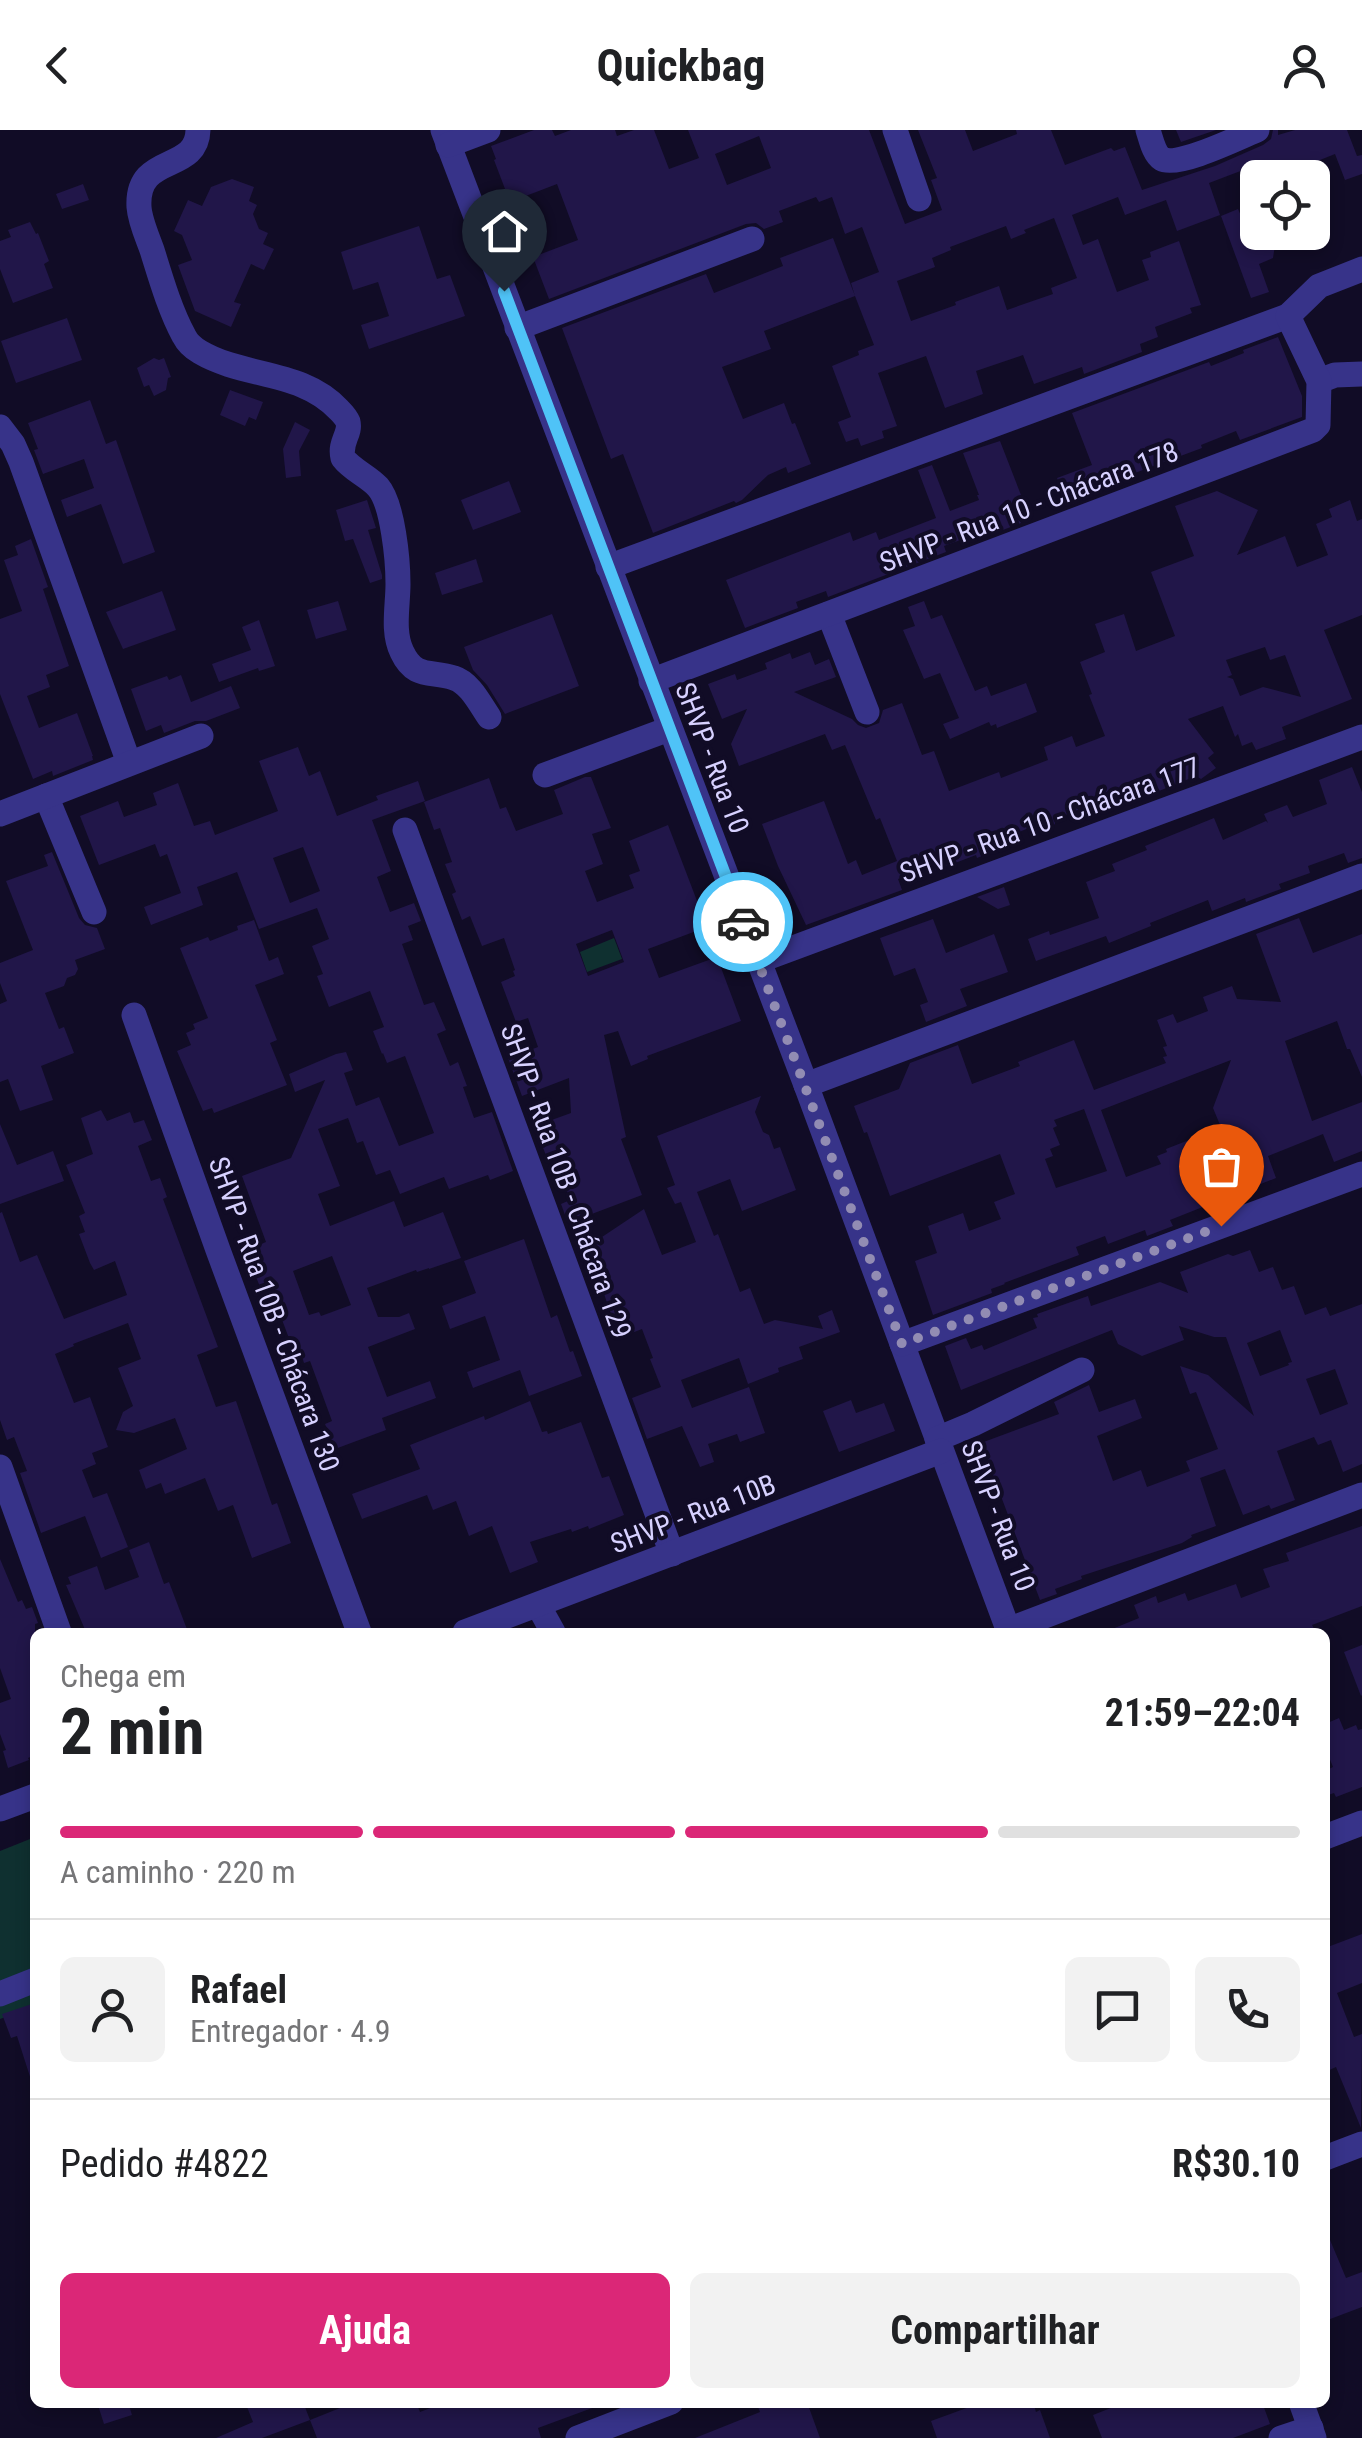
<!DOCTYPE html>
<html lang="pt">
<meta charset="utf-8">
<style>
body{margin:0;font-family:"Roboto Condensed",sans-serif;background:#f2f2f2;color:#202124;height:100vh;display:flex;flex-direction:column;font-size:38px;white-space:nowrap}
*{box-sizing:border-box;margin:0}
p{font-size:32px;color:#757577}
.icon{flex:none;width:55px;height:55px;fill:none;stroke:currentColor;stroke-width:2;stroke-linecap:round;stroke-linejoin:round}
.map{position:relative;flex:1;overflow:hidden}
.panel{position:absolute;left:30px;top:1498px;width:1300px;height:780px;display:flex;flex-direction:column;background:#fff;border-radius:15px;box-shadow:0 5px 15px #0003}
.panel>*{flex:none}
.fabs{position:absolute;left:1240px;top:30px;display:grid;gap:20px}
.fabs a{display:grid;place-items:center;width:90px;height:90px;border-radius:15px;background:#fff;box-shadow:0 5px 15px #0003;font-size:50px}
.pin{position:absolute;display:grid;place-items:center;width:85px;height:85px;color:#fff;margin:-102px -42px;border-radius:50% 50% 50% 0;rotate:-45deg;box-shadow:0 0 10px #0007}
.pin .icon{rotate:45deg}
.courier{position:absolute;display:grid;place-items:center;width:100px;height:100px;margin:-50px;border:8px solid #4fc3f7;border-radius:50%;background:#fff;color:#222;box-shadow:0 2px 12px #0007}
.summary em{font-style:normal;font-weight:700}
.summary div{display:flex;flex-direction:column-reverse}
.summary{display:flex;align-items:center;justify-content:space-between;height:170px;padding:0 30px}
h1{font-size:65px;font-weight:700;line-height:75px}
.bar{display:grid;grid-template-columns:repeat(4,1fr);gap:15px 10px;align-content:center;height:120px;padding:0 30px}
.bar i{height:12px;border-radius:8px;background:#e0e0e0}
.bar .on{background:#db2777}
.bar p{grid-column:span 4}
.line{display:flex;align-items:center;gap:25px;padding:0 30px;border-top:2px solid #e0e0e0}
.line div{flex:1}
.round{display:grid;place-items:center;flex:none;width:105px;height:105px;border-radius:15px;background:#f2f2f2}
.button{display:flex;gap:20px;margin-top:auto;padding:20px 30px}
.button a{flex:1;height:115px;border-radius:15px;background:#db2777;color:#fff;font-size:40px;font-weight:700;line-height:115px;text-align:center}
.button a+a{background:#f2f2f2;color:#202124}
header{display:flex;justify-content:space-between;align-items:center;height:130px;padding:0 30px;background:#fff;font-size:45px;font-weight:700}
.map>svg:first-child{display:block}
</style>
<header><svg class="icon" aria-label="back" viewBox="0 0 24 24"><path d="M15 5l-7 7 7 7"/></svg>Quickbag<svg class="icon" aria-label="person" viewBox="0 0 24 24"><circle cx="12" cy="8" r="4"/><path d="M4 21q1-7 8-7t8 7"/></svg></header>
<div class="map">
<svg width="1362" height="2308" viewBox="0 0 1362 2308">
<rect width="100%" height="100%" fill="#110c26"/>
<g fill="#0f3030">
<path d="M614 808 622 829 587 842 580 822Z"/>
<path d="M35 1707V1876L0 1889V1721Z"/>
</g>
<g fill="#211649" fill-rule="evenodd">
<path d="M534 0H552L555 6 571 0H615L617 6 634 0H654L669 39 699 28 688 0H869L905 94 942 80 931 50 937 48 918 0H965L973 21 1017 4 1016 0H1051L1065 35 1111 18 1114 21 1125 17 1142 60 1215 36 1263 15 1271 9 1273 0H1278V5L1295 0H1347L1357 26 1362 25V44L1345 50 1335 24 1305 36 1310 48H1293L1287 30 1254 43 1251 37 1209 53 1220 85 1177 101 1166 70 1125 85 1118 67 1072 85 1083 115 1098 109 1117 162 1149 150 1142 130 1151 127 1150 122 1179 111 1201 175 1190 178 1192 183 1155 197 1158 207 1140 214 1142 222 1084 244 1082 237 1034 254 1023 225 976 241 983 264 945 278 926 226 878 243 897 296 882 301 884 308 861 316 858 308 846 312 838 292 851 287 832 236 859 225 858 221 874 215 855 166 764 201 771 219 722 237 743 289 784 273 792 294 795 293 811 334 788 343 786 337 768 345 742 370 736 373 734 371 653 403 623 324 611 329 562 198 706 144 714 163 783 136 780 128 833 108 855 166 851 153 879 142 862 97 845 104 832 67 819 72 816 67 779 81 783 92 764 99 756 93 746 94 549 169 533 127 578 110 557 54 510 72 494 30 496 29 491 16ZM759 6 771 38 727 55 715 24ZM1054 88 1077 148 1051 158 1053 164 1007 180 999 156 955 172 956 175 911 191 897 151 935 137 932 128 951 120 950 117 1006 96 1011 109 1026 103 1024 100Z"/>
<path d="M1176 0H1216L1181 12Z"/>
<path d="M232 49 254 57 249 71 257 75 253 84 259 99 268 103 263 114 274 119 264 140 251 134 234 172 241 174 231 197 195 181 178 135 192 130 182 105 174 101 188 70 202 76 211 57Z"/>
<path d="M83 54 89 70 62 79 56 64Z"/>
<path d="M1238 79 1241 86 1258 80V102H1271L1275 115 1273 128 1259 134 1269 162 1251 168 1221 86Z"/>
<path d="M30 92 36 104 38 103 49 131 44 134 53 158 13 173 0 139V111L11 107 8 100Z"/>
<path d="M419 96 437 149 450 145 465 186 369 219 361 195 389 186 378 152 353 160 341 122Z"/>
<path d="M67 188 82 230 16 253 1 211Z"/>
<path d="M1278 207 1302 266V287L1240 310 1236 301 1201 315 1202 318 1100 356 1102 361 1068 376 1057 348 1092 335 1072 283 1209 232 1211 236 1244 223 1243 220Z"/>
<path d="M154 228 159 230 164 228 171 247 168 248 166 260 154 266 149 255 144 257 137 238Z"/>
<path d="M230 260 263 272 256 290 249 287 245 296 220 285Z"/>
<path d="M90 270 106 314 116 310 155 422 123 434 101 374 67 387 61 370 94 358 84 329 43 344 34 320 38 319 28 293Z"/>
<path d="M295 292 310 300 299 321 301 346 286 348 283 319Z"/>
<path d="M1000 311 1028 383 1018 387 1021 393 995 403 993 398 944 416 946 422 828 467 826 461 796 472 798 478 745 498 726 450 850 402 853 411 876 402 879 410 936 388 918 340 932 335 950 381 979 370 977 365H979L963 323Z"/>
<path d="M509 351 521 382 473 400 461 370Z"/>
<path d="M1217 361 1258 380 1237 425 1285 406 1297 437 1328 425 1316 394 1332 387 1329 379 1350 370 1357 391 1362 389V485L1324 500 1352 569 1282 597 1286 609 1256 620 1252 612 1242 616 1238 604 1235 607 1223 576 1188 589 1214 623 1208 628 1216 638 1201 649 1196 646 1159 661 1151 643 1123 654 1126 661 1058 688 1054 695 1046 691 1009 706 1012 714 977 728 976 725 929 743 928 738 898 749 902 760 806 795 778 736 762 694 824 671 848 734 856 730 862 745 897 731 880 688 876 690 845 615 832 620 825 604 739 636 731 614 747 579 722 589 708 554 735 544 737 550 767 539 765 533 790 523 792 529 810 522 815 535 829 529 836 547 794 562 852 589 858 595 866 598 879 593 883 580 902 573 922 625 934 621 949 661 999 642 1001 648 1048 630 1044 617 1072 606 1076 617 1105 606 1089 565 1092 564 1080 532 1105 522 1095 494 1124 484 1136 521 1175 506 1151 442 1194 426 1175 376ZM1265 517 1270 530 1285 525 1301 567 1263 557 1240 566 1233 549 1227 547 1232 545 1226 530Z"/>
<path d="M367 370 376 398 368 400 382 445V449L370 453 353 409 345 411 336 380Z"/>
<path d="M31 409 48 457 43 459 69 536 46 545 50 557 27 566 39 598 77 583 93 626H92L93 630 53 646 52 641 33 649 0 564V489L22 481 4 430 18 425 15 416Z"/>
<path d="M476 429 483 452 442 465 435 443Z"/>
<path d="M162 461 176 500 123 519 106 482Z"/>
<path d="M338 471 347 500 316 509 307 480Z"/>
<path d="M924 471 931 489 942 485 975 561 987 556 991 566 1026 553 1037 582 997 598 996 594 991 596 989 592 950 609 943 594 959 588 940 543 924 549 903 500 915 496 908 477Z"/>
<path d="M552 484 579 556 505 584 487 555 473 540 464 517Z"/>
<path d="M259 490 275 536 259 541 258 538 219 552 212 534 251 520 242 497Z"/>
<path d="M181 545 191 572 231 556 240 578 206 591H195L164 603 161 595 146 601 131 559 167 546 169 550Z"/>
<path d="M298 617 309 646 320 641 337 686 378 670 376 666 418 651 425 671 372 690 391 741 377 747 390 782 414 773 421 791 408 796 413 810 402 814 424 875 434 872 446 900 437 904 450 936 458 932 467 956 463 957 474 988 492 982 513 1041 490 1050 488 1045 449 1059 444 1047 400 1064 390 1040 376 1045 363 1011 357 1013 348 988 318 999 340 1056 318 1064 330 1096 394 1071 404 1097 443 1082 461 1128 429 1139V1138L417 1142 416 1140 367 1158 378 1187H399L409 1183 415 1199 368 1217 387 1267 430 1251 436 1268 382 1288 386 1300 335 1319 325 1294 332 1291 310 1231 304 1233 299 1217 293 1219 275 1171 267 1174 256 1147 249 1149 239 1123 266 1112 242 1046 291 1028 325 950 295 962 289 944 336 924 346 922 353 940 344 943 356 976 379 967 399 1016 434 1003 405 926 387 933 383 923 382 924 373 901 384 897 370 861 329 877 317 846 323 844 312 816 329 809 317 778 259 799 237 742 197 757 203 775 151 795 144 777 181 763 167 724 160 727 155 714 99 735 80 686 118 671 124 687 157 675 153 663 178 653 194 696 210 691 215 705 278 681 259 631ZM303 717 320 761 290 773 273 728ZM332 1126 351 1175 321 1186 319 1182 309 1185 293 1141Z"/>
<path d="M1352 637 1362 662V728L1348 733 1344 723 1308 736 1310 743 1279 754 1281 759 1246 772 1245 768 1212 781 1208 770 1150 793 1151 796 1109 813 1106 806 1036 831 1028 809 1049 801 1050 805 1099 788 1086 752 1115 741 1112 734 1147 720 1145 716 1214 688 1223 710 1266 691 1268 693 1264 684 1287 675 1293 687 1327 674 1319 650Z"/>
<path d="M585 647H591L611 698 592 704 603 734 585 741 597 772 634 758 629 745 640 741 629 711 668 695 707 797 648 819 659 848 717 827 741 891 647 926 648 929 631 936 618 901 604 905 626 1007 621 1009 642 1065 568 1093 561 1074 570 1070 554 1029 548 1031 535 996 571 983 569 948 522 966 508 928 538 917 528 888 516 892 501 852 515 846 513 841 515 840 504 808 482 816 470 786 462 790 452 764 456 762 445 734 452 732 440 698 434 700 424 672 489 648 500 679 506 677 516 701 563 684 554 660ZM612 800 624 832 588 846 576 814Z"/>
<path d="M52 722 79 788 85 795 97 798 105 819 75 830 78 839 75 845 67 848 64 856 45 863 59 899 64 897 74 923 41 936 53 970 20 981 8 949 0 952V874L7 871 0 853V833L33 820 6 751 48 736 44 725Z"/>
<path d="M1004 757 1010 775 998 779 977 767Z"/>
<path d="M1299 788 1313 823 1362 804V947L1350 919H1347L1337 891 1285 911 1312 991 1362 972V1021L1334 1032 1323 1004 1268 1026 1276 1048 1170 1090 1173 1096 1147 1106 1145 1100 1108 1114 1105 1106 1076 1117 1079 1125 1004 1153 1005 1154 991 1159 992 1163 933 1185 915 1131 937 1123 928 1096 963 1083 969 1101 1001 1089 994 1072 1015 1064 1000 1024 890 1066 867 1002 864 1003 854 976 899 959 910 933 958 915 972 954 1020 936 1018 932 1074 910 1094 960 1166 933 1163 927 1167 926 1163 917 1167 916 1157 890 1173 884 1177 893 1208 881 1203 867 1232 856 1237 869 1281 872 1256 804ZM1231 930 1213 978 1225 1007 1192 1019 1189 1010 1166 1019 1167 1022 1157 1026 1161 1034 1126 1047 1101 980ZM1084 979 1107 1041 1056 1058 1045 1029 1053 1026 1050 1019 1060 1015 1053 998 1057 996 1054 990Z"/>
<path d="M933 789 946 823 994 804 1008 842 960 859 967 876 926 892 920 875 928 872 915 838 894 846 880 808Z"/>
<path d="M254 790 269 831 278 827 284 844 255 855 277 910 270 913 287 955 214 983 212 978 203 981 177 921 191 915 186 903 195 899 193 894 208 888 180 818 208 807 210 811 238 800 237 796Z"/>
<path d="M761 966 755 982 763 1002 769 1005 774 1019 780 1017 796 1060 742 1081 730 1049 697 1062 714 1106 718 1104 740 1162 750 1158 764 1194 775 1190 823 1199 818 1186 832 1180 840 1202 799 1217 803 1229 778 1238 779 1242 748 1254 739 1228 681 1250 692 1278 749 1257 765 1303 740 1312 737 1304 708 1314 714 1332 700 1337 682 1296 647 1309 632 1268 661 1257 650 1229 653 1228 642 1199 619 1208 602 1158 608 1155 590 1115 644 1079 662 1125 696 1112 681 1072 675 1074 667 1058 675 1055 657 1006Z"/>
<path d="M101 980 107 991 130 982 134 993 144 990 152 1010 138 1016 151 1051 160 1048 167 1067 163 1069 218 1217 197 1225 216 1277 236 1271 272 1375 277 1373 291 1413 252 1428 233 1375 218 1381 205 1348 165 1364 161 1353 146 1359 139 1340 187 1319 175 1288 134 1303 116 1300 123 1282 133 1276 118 1238 141 1229 128 1193 73 1214 74 1216 55 1224 74 1273 90 1267 108 1317 92 1323 96 1334 82 1340 93 1368 107 1363 128 1417 101 1428 85 1386 41 1403 20 1343 27 1341 14 1307 7 1310 0 1290V1083L2 1082 20 1132 37 1125 64 1189 127 1165 115 1131 94 1140 90 1133 79 1104 85 1102 79 1086 85 1083 66 1035 93 1024 81 988Z"/>
<path d="M0 994 17 1035 53 1021 64 1051 0 1074Z"/>
<path d="M524 1109 551 1188 557 1185 570 1222 573 1221 582 1246 529 1266 520 1240 473 1258 467 1242 500 1230 485 1186 450 1199 442 1176 476 1163 464 1131Z"/>
<path d="M1250 1120 1259 1142 1273 1137 1282 1160 1294 1156 1305 1185 1326 1177 1330 1186 1362 1174V1334L1343 1342 1331 1310 1318 1315 1314 1307 1277 1321 1295 1370 1271 1379 1269 1375 1243 1385 1225 1339 1200 1348 1216 1396 1191 1405 1192 1407 1182 1413 1081 1446 1082 1449 1055 1459 1057 1464 1040 1470 981 1313 1059 1284 1054 1272 1089 1255 1099 1282 1135 1269 1142 1288 1097 1306 1113 1351 1141 1340 1147 1357 1190 1341 1186 1331 1218 1319 1196 1262 1190 1264 1180 1236 1208 1245 1254 1286 1226 1207H1214L1179 1196 1184 1210 1142 1226 1118 1214 1112 1200 961 1260 945 1216 966 1208 971 1219 982 1215 984 1220 1037 1198 1033 1188 1038 1187 1037 1184 1088 1166 1091 1176 1160 1152 1188 1163 1180 1142 1228 1124 1233 1126ZM1280 1200 1292 1232 1288 1233 1289 1235 1260 1246 1247 1213ZM1335 1239 1348 1274 1320 1285 1306 1249Z"/>
<path d="M851 1270 856 1283 884 1273 895 1301 839 1322 823 1281Z"/>
<path d="M530 1271 542 1302 547 1301 548 1304 581 1292 602 1348 609 1346 624 1385 589 1399 588 1396 572 1402 571 1399 530 1412 538 1432 510 1443 492 1396 469 1406 456 1371 433 1380 427 1365 362 1389 352 1364 420 1339 410 1315 484 1286 485 1290Z"/>
<path d="M1362 1396V1476L1312 1495 1316 1502H1105L1139 1488 1134 1475 1156 1466 1158 1473 1185 1463 1188 1471 1236 1454 1241 1468 1270 1457 1263 1439 1289 1431 1286 1423Z"/>
<path d="M149 1412 164 1454 169 1452 188 1502H86L66 1455 71 1454 68 1447 97 1436 105 1460 139 1447 129 1420Z"/>
<path d="M0 1429 18 1472 22 1470 26 1479 32 1477 38 1493 35 1494V1625L28 1628 29 1630 8 1638 3 1621 6 1620 0 1604V1573L11 1569 0 1538Z"/>
<path d="M1362 1515V1565L1361 1566 1344 1522Z"/>
<path d="M1339 1588 1344 1600 1356 1595 1358 1600 1362 1599V1657L1336 1667 1334 1663 1325 1666V1641L1333 1637 1325 1617V1594Z"/>
<path d="M1362 1804V1853L1337 1863 1354 1907 1362 1904 1361 1998 1336 1937 1325 1942V1818Z"/>
<path d="M35 1873V1952L32 1953 17 1906 11 1908 2 1884Z"/>
<path d="M1325 2098 1346 2148 1362 2142V2177L1325 2191Z"/>
<path d="M97 2272H128L132 2285 104 2294Z"/>
<path d="M245 2272H303L310 2290 262 2308H216L253 2292Z"/>
<path d="M355 2272H416L420 2282 446 2272H603V2274L538 2298 541 2308H317L310 2290Z"/>
<path d="M771 2272H807L820 2308H695L760 2282 758 2277Z"/>
<path d="M983 2272H1033L1036 2282 1040 2280 1050 2308H937L931 2291Z"/>
<path d="M1126 2272H1262L1270 2294 1233 2308H1102L1093 2285Z"/>
</g>
<g fill="none" stroke-linecap="round" stroke-linejoin="round">
<g stroke="#373389" stroke-width="25">
<path d="M198 0C197 44 136 22 139 77 140 91 147 106 152 120 161 149 170 180 184 206 187 212 193 218 200 222 244 248 302 240 339 280 342 283 346 287 348 292 351 304 339 312 343 328 352 340 368 346 378 357 393 374 398 431 398 454 398 476 392 502 402 522 415 550 432 540 454 548 470 553 480 574 489 587"/>
<path d="M443 0 806 955 1009 1502"/>
<path d="M895 0 919 69"/>
<path d="M1148 0C1151 9 1154 24 1162 29 1177 38 1240 7 1257 0"/>
<path d="M448 15 488 0"/>
<path d="M517 198 752 109"/>
<path d="M1319 251 1335 245 1362 244"/>
<path d="M0 297 13 314 21 332 129 633"/>
<path d="M608 437 1288 186"/>
<path d="M829 484 867 582"/>
<path d="M651 551 1313 300 1318 295 1319 251 1288 186 1319 156 1362 139"/>
<path d="M545 645 669 599"/>
<path d="M46 666 94 782"/>
<path d="M0 684 201 606"/>
<path d="M405 700 672 1424"/>
<path d="M758 831 1362 607"/>
<path d="M134 885 218 1120 359 1502"/>
<path d="M806 955 1362 746"/>
<path d="M902 1214 1362 1044"/>
<path d="M937 1309 973 1294 1082 1240"/>
<path d="M0 1337 59 1502"/>
<path d="M538 1475 553 1502"/>
<path d="M1008 1500 1362 1365"/>
<path d="M465 1502 941 1321"/>
<path d="M0 1679 35 1666"/>
<path d="M1325 1707 1362 1693"/>
<path d="M0 1864 35 1850"/>
<path d="M1325 2028 1362 2014"/>
<path d="M1301 2272 1314 2308"/>
<path d="M578 2308 671 2272"/>
<path d="M1281 2308 1311 2298"/>
</g>
</g>
<g fill="none" stroke-linecap="round" stroke-linejoin="round">
<path stroke="#928cb3" stroke-width="10" stroke-dasharray="0 18" d="M743 792 902 1214 1221 1096"/>
<path stroke="#4fc3f7" stroke-width="12" d="M504 161 743 792"/>
</g>
<g text-anchor="middle" dominant-baseline="central" stroke-width="8" stroke-linejoin="round" paint-order="stroke">
<g font-size="28" fill="#d7d1ff" stroke="#110c26">
<text transform="translate(1029 377) rotate(-21)">SHVP - Rua 10 - Chácara 178</text>
<text transform="translate(712 628) rotate(69)">SHVP - Rua 10</text>
<text transform="translate(1050 690) rotate(-20)">SHVP - Rua 10 - Chácara 177</text>
<text transform="translate(566 1051) rotate(70)">SHVP - Rua 10B - Chácara 129</text>
<text transform="translate(274 1184) rotate(70)">SHVP - Rua 10B - Chácara 130</text>
<text transform="translate(693 1384) rotate(-21)">SHVP - Rua 10B</text>
<text transform="translate(998 1386) rotate(69)">SHVP - Rua 10</text>
</g>
</g>
</svg>
<div class="fabs">
<a><svg class="icon" aria-label="locate" viewBox="0 0 24 24"><circle cx="12" cy="12" r="6"/><path d="M12 2v4M12 18v4M2 12h4M18 12h4"/></svg></a>
</div>
<div class="pin" style="left:1221px;top:1096px;background:#ea580c"><svg class="icon" aria-label="bag" viewBox="0 0 24 24"><path d="M5 8h14l-1 12H6zM9 8a3 3 0 0 1 6 0"/></svg></div>
<div class="pin" style="left:504px;top:161px;background:#1f2937"><svg class="icon" aria-label="home" viewBox="0 0 24 24"><path d="M3 11l9-7 9 7M6 9v11h12V9"/></svg></div>
<div class="courier" style="left:743px;top:792px"><svg class="icon" aria-label="car" viewBox="0 0 24 24"><path d="M5 17H2v-5l4-1 3-4h7l3 4 3 1v5h-3M9 17h6M6 11h13"/><circle cx="7" cy="17" r="2"/><circle cx="17" cy="17" r="2"/></svg></div>
<section class="panel">
<div class="summary"><div><h1>2 min</h1><p>Chega em</p></div><em>21:59–22:04</em></div>
<div class="bar"><i class="on"></i><i class="on"></i><i class="on"></i><i></i><p>A caminho · 220 m</p></div>
<div class="line" style="height:180px"><a class="round"><svg class="icon" aria-label="person" viewBox="0 0 24 24"><circle cx="12" cy="8" r="4"/><path d="M4 21q1-7 8-7t8 7"/></svg></a><div><b>Rafael</b><p>Entregador · 4.9</p></div><a class="round"><svg class="icon" aria-label="chat" viewBox="0 0 24 24"><path d="M4 5h16v11H9l-5 4z"/></svg></a><a class="round"><svg class="icon" aria-label="phone" viewBox="0 0 24 24"><path d="M5 4h4l2 5-3 2q2 4 5 5l2-3 5 2v4C11 20 4 13 5 4z"/></svg></a></div>
<div class="line" style="height:130px"><div>Pedido #4822</div><b>R$30.10</b></div>
<div class="button"><a>Ajuda</a><a>Compartilhar</a></div>
</section>
</div>
